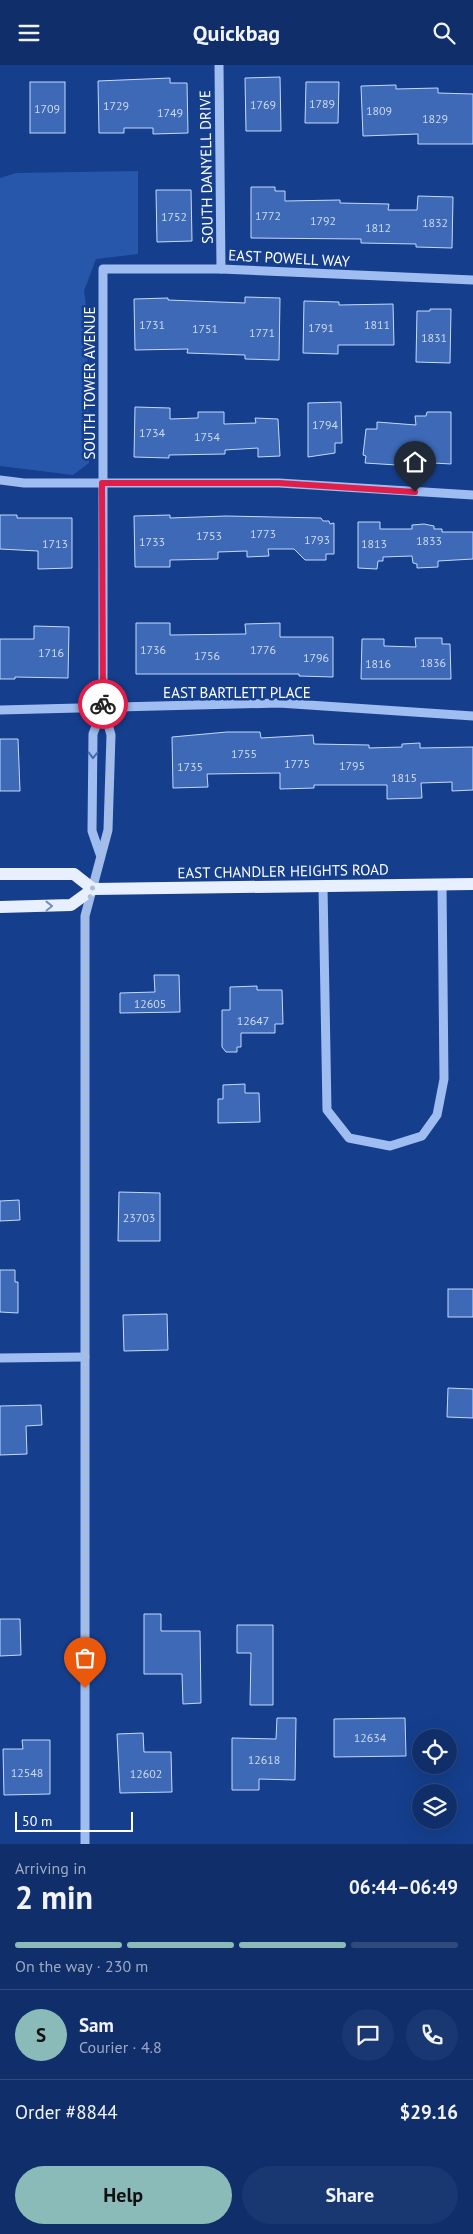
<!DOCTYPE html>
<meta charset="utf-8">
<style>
body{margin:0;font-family:"PT Sans",sans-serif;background:#193770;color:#f1f3f6;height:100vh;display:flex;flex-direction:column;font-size:19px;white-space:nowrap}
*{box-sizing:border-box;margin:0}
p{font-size:16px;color:#9ca9c1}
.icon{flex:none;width:28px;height:28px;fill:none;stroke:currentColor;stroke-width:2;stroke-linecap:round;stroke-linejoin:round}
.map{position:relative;height:1779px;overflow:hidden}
.details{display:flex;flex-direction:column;background:#102f6a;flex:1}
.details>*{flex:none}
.tools{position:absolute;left:412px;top:1664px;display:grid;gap:10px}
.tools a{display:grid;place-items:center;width:45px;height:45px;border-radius:50%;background:#102f6a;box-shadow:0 5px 20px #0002,0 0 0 1px #304a7e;font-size:25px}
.scale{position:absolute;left:15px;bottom:12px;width:118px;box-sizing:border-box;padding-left:5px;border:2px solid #fff;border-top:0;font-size:14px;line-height:18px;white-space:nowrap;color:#fff;-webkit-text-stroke:4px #153f8d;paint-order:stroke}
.pin{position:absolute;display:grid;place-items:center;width:42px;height:42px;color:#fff;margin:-51px -21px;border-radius:50% 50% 50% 0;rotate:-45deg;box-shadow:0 0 5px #0007}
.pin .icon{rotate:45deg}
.courier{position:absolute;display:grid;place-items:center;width:50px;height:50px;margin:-25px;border:4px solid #e11d48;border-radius:50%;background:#fff;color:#222;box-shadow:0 1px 6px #0007}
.overview em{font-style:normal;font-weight:700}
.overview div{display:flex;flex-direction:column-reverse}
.overview{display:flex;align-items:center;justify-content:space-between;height:85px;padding:0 15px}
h1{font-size:32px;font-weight:700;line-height:38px}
.bar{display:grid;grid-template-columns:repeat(4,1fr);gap:8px 5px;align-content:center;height:60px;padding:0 15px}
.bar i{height:6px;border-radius:4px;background:#304a7e}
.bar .selected{background:#8bbbb9}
.bar p{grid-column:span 4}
.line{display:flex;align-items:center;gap:12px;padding:0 15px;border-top:1px solid #304a7e}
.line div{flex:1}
.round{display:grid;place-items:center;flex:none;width:52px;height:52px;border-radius:26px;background:#193770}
.cta{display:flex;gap:10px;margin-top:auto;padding:10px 15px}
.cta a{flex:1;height:58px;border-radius:30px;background:#8bbbb9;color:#111;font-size:20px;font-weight:700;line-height:58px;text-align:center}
.cta a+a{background:#193770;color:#f1f3f6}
header{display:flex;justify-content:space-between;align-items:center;height:65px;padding:0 15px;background:#102f6a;font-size:22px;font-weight:700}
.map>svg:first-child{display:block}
</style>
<header><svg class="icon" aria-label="menu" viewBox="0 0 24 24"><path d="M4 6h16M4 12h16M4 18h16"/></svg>Quickbag<svg class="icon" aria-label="search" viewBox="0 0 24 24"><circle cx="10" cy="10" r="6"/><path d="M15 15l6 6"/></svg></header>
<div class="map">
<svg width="473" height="1779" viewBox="0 0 473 1779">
<rect width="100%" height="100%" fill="#153f8d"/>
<path fill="#2757ab" d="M138 106V189L96 194 84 226 87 248 89 398 73 410 0 401V113L16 108Z"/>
<g fill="#3d69b6" stroke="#c6d9fb">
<path d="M280 12 281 66H246L245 13Z"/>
<path d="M170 13V18H187L188 68 153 69V63H124V68H99L98 16Z"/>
<rect x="30" y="17" width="35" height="51"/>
<path d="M306 17H339L338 58H305Z"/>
<path d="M396 20V24L438 23V28L473 29V79H418V69L363 71 361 21Z"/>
<path d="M251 122H275V126H285V136L340 135V138L389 139 388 145H417L418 131 453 132 452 183 416 182V179L361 178V174L251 173Z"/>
<path d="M156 125H191L192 176 157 177Z"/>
<path d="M245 232 280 233 279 295 245 294V290L187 288 188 284 135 285 134 234 168 233V235L245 238Z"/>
<path d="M304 236 339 237V240L393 239 394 280H338V289L303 288Z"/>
<path d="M430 244H451L450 298 416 297 417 246H430Z"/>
<path d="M341 337 342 378H335V388L308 392V338Z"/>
<path d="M135 342 170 343V354L198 353V347H224V359L256 358 255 353 278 354 280 391 258 392V383L225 385V389L169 390V393L134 392Z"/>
<path d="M427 347H451V399L398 396 397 400 365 398 366 391 363 390 366 364H377V357L416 360 415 351H426Z"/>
<path d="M0 450H17V453H72V503L38 504V486L0 484Z"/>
<path d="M170 450V453L226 451 321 453 323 456H329L330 459 334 458V489H326V495H305L294 484H268L269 491 247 492V486L218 487V494L170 495V502H135L134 451Z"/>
<path d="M358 457H380V464H412V460L424 459 434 461V464H442V467H473V494L438 496V502L417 503V499L413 498 412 491 383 492V496H378L377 504 358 503Z"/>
<path d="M136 558H170V570L246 569 245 559 280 558V572H333V612L299 611V609H136Z"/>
<path d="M34 561 69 562 68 613 15 612V614H0V574H34Z"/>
<path d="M415 573H442V579H450L451 614H361L362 574H384V581L416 582Z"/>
<path d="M227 667H260L261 673 313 670 314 679 369 680V683L402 682V679L420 678V683L473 682V725L452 726V717L421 718 422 733 387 734V720H314V723L280 724V708L207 709 208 722 173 723 172 672Z"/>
<path d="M0 674H18L20 726H0Z"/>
<path d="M154 910H179L180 947 120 948V928L155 927Z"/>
<path d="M257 921V925H282L283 959H275V968H241V982H237V987H226L222 982V945H230V922Z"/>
<path d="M245 1019V1028H259L260 1057 218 1058V1034H223V1020Z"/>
<path d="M119 1127 160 1128V1176H118Z"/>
<path d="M19 1135 20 1155 0 1156V1136Z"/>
<path d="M0 1205H15V1217H18V1248L0 1247Z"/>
<rect x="448" y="1224" width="25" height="28"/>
<path d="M167 1249 168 1285 124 1286 123 1250Z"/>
<path d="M448 1323 473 1324V1353L447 1352Z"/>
<path d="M41 1340 42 1360 26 1361 27 1389 0 1390V1341Z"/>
<path d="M144 1549H161V1566H200L201 1638 183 1639 182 1609H144Z"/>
<path d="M0 1554H20L21 1590 0 1591Z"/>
<path d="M237 1560H273V1640H250L251 1588H237Z"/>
<path d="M277 1653H296L295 1715 259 1714V1725H232V1673L276 1674Z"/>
<path d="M405 1653 406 1691 334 1692V1654Z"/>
<path d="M143 1668 144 1687H171L172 1727 120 1728 117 1669Z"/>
<path d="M22 1675H50V1729L4 1730 3 1684H23Z"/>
</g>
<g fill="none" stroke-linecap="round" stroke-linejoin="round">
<g stroke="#9fbdf0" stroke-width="9">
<path d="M219 0 221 204"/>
<path d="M0 415 24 418H279L473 430"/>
<path d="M0 645 279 638 473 651"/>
<path d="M100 789 92 766 93 669 103 643"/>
<path d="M323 822 327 1045 349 1073 390 1081 422 1071 437 1050 444 1014 442 820"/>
<path d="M0 1293 85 1292"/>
<path d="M85 1779V851L108 765 111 670 103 642V204H221L473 215"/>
</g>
<g stroke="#e8efff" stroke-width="12">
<path d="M0 809H74L93 824"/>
<path d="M0 842 71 840 93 824 473 819"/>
</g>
</g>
<defs><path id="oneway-chevron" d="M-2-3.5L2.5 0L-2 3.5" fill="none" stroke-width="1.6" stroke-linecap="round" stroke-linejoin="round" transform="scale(1.25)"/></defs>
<use stroke="#456bb0" href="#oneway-chevron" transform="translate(93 690) rotate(91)"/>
<use stroke="#748ec0" href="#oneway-chevron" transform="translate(49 841) rotate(-1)"/>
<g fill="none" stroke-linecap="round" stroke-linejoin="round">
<path stroke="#adbcd7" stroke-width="5" stroke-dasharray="0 9" d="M85 1623V851L108 765 111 670 103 639"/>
<path stroke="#e11d48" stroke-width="6" d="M103 639 102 418H279L415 427"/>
</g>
<g text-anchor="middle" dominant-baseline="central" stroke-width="5" stroke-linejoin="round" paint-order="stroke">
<g font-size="12" fill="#cedaed">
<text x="322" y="38">1789</text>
<text x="263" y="39">1769</text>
<text x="116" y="40">1729</text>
<text x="47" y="43">1709</text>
<text x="379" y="45">1809</text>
<text x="170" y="47">1749</text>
<text x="435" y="53">1829</text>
<text x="268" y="150">1772</text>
<text x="174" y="151">1752</text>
<text x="323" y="155">1792</text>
<text x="435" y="157">1832</text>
<text x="378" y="162">1812</text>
<text x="152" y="259">1731</text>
<text x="377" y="259">1811</text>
<text x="321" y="262">1791</text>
<text x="205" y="263">1751</text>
<text x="262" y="267">1771</text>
<text x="434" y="272">1831</text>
<text x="325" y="359">1794</text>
<text x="152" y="367">1734</text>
<text x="207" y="371">1754</text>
<text x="263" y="468">1773</text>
<text x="209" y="470">1753</text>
<text x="317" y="474">1793</text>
<text x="429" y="475">1833</text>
<text x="152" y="476">1733</text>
<text x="55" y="478">1713</text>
<text x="374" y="478">1813</text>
<text x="153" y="584">1736</text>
<text x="263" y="584">1776</text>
<text x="51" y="587">1716</text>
<text x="207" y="590">1756</text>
<text x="316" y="592">1796</text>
<text x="433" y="597">1836</text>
<text x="378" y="598">1816</text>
<text x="244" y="688">1755</text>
<text x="297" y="698">1775</text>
<text x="352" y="700">1795</text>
<text x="190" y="701">1735</text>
<text x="404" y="712">1815</text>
<text x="150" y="938">12605</text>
<text x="253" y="955">12647</text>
<text x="139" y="1152">23703</text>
<text x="370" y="1672">12634</text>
<text x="264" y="1694">12618</text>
<text x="27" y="1707">12548</text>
<text x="146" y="1708">12602</text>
</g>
<g font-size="15" fill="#fff" stroke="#153f8d">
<text transform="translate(206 102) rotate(-91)">SOUTH DANYELL DRIVE</text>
<text transform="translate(289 193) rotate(3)">EAST POWELL WAY</text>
<text transform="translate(89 318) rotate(-90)">SOUTH TOWER AVENUE</text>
<text x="237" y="627">EAST BARTLETT PLACE</text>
<text transform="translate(283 806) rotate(-1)">EAST CHANDLER HEIGHTS ROAD</text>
</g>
</g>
</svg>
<div class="tools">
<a><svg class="icon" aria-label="locate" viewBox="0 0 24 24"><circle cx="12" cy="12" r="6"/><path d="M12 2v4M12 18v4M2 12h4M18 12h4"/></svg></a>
<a><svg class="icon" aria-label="layers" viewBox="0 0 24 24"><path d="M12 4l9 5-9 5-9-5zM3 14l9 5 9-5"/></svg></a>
</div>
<div class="scale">50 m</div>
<div class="pin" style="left:85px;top:1623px;background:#ea580c"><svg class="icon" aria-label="bag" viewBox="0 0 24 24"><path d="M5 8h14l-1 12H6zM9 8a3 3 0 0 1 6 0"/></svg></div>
<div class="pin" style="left:415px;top:427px;background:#1f2937"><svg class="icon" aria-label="home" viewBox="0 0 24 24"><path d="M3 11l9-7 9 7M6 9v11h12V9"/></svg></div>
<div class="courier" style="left:103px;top:639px"><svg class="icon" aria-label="bike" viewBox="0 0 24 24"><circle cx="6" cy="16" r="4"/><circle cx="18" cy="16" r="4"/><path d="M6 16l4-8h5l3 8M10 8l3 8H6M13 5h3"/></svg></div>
</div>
<section class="details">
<div class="overview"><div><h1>2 min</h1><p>Arriving in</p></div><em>06:44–06:49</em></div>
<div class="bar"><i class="selected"></i><i class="selected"></i><i class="selected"></i><i></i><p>On the way · 230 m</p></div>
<div class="line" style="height:90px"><b class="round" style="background:#8bbbb9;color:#111">S</b><div><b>Sam</b><p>Courier · 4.8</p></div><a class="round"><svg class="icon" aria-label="chat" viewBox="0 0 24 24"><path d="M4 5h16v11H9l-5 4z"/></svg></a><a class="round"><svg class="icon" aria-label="phone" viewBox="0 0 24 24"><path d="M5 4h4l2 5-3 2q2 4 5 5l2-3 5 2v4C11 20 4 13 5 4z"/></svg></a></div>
<div class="line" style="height:65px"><div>Order #8844</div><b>$29.16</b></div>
<div class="cta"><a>Help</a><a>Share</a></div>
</section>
